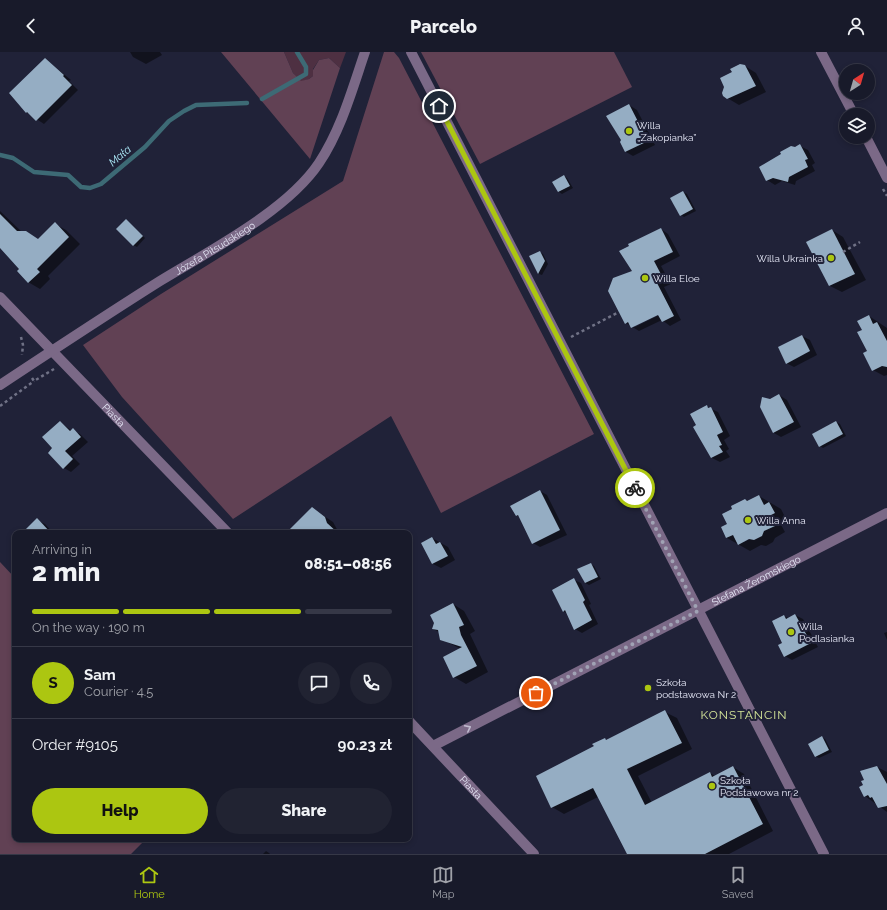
<!DOCTYPE html>
<meta charset="utf-8">
<style>
body{margin:0;font-family:Raleway,sans-serif;background:#212332;color:#f1f3f6;height:100vh;display:flex;flex-direction:column;font-size:15px;white-space:nowrap}
*{box-sizing:border-box;margin:0}
p{font-size:13px;color:#9fa1a8}
.icon{flex:none;width:22px;height:22px;fill:none;stroke:currentColor;stroke-width:2;stroke-linecap:round;stroke-linejoin:round}
.map{position:relative;flex:1;overflow:hidden}
.sheet{position:absolute;left:12px;top:478px;width:400px;height:312px;display:flex;flex-direction:column;background:#181a2a;border-radius:8px;box-shadow:0 2px 6px #0003,0 0 0 1px #363847}
.sheet>*{flex:none}
.needle{width:26px;rotate:37deg}
.controls{position:absolute;left:839px;top:12px;display:grid;gap:8px}
.controls a{display:grid;place-items:center;width:36px;height:36px;border-radius:50%;background:#181a2a;box-shadow:0 2px 6px #0003,0 0 0 1px #363847;font-size:20px}
.pin{position:absolute;display:grid;place-items:center;width:34px;height:34px;color:#fff;margin:-17px;border:2px solid #fff;border-radius:50%;box-shadow:0 1px 4px #0007}
.courier{position:absolute;display:grid;place-items:center;width:40px;height:40px;margin:-20px;border:3px solid #acc611;border-radius:50%;background:#fff;color:#222;box-shadow:0 1px 5px #0007}
.summary em{font-style:normal;font-weight:800}
.summary div{display:flex;flex-direction:column-reverse}
.summary{display:flex;align-items:center;justify-content:space-between;height:68px;padding:0 20px}
h1{font-size:26px;font-weight:800;line-height:30px}
.bar{display:grid;grid-template-columns:repeat(4,1fr);gap:6px 4px;align-content:center;height:48px;padding:0 20px}
.bar i{height:5px;border-radius:3px;background:#363847}
.bar .on{background:#acc611}
.bar p{grid-column:span 4}
.line{display:flex;align-items:center;gap:10px;padding:0 20px;border-top:1px solid #363847}
.line div{flex:1}
.round{display:grid;place-items:center;flex:none;width:42px;height:42px;border-radius:21px;background:#212332}
.button{display:flex;gap:8px;margin-top:auto;padding:8px 20px}
.button a{flex:1;height:46px;border-radius:24px;background:#acc611;color:#111;font-size:16px;font-weight:800;line-height:46px;text-align:center}
.button a+a{background:#212332;color:#f1f3f6}
header{display:flex;justify-content:space-between;align-items:center;height:52px;padding:0 20px;background:#181a2a;font-size:18px;font-weight:800}
.tabs{display:flex;justify-content:space-around;align-items:center;height:56px;border-top:1px solid #363847;background:#181a2a;font-size:11px;color:#9fa1a8}
.tabs a{display:grid;justify-items:center;gap:2px}
.tabs .on{color:#acc611}
.map>svg:first-child{display:block}
</style>
<header><svg class="icon" aria-label="back" viewBox="0 0 24 24"><path d="M15 5l-7 7 7 7"/></svg>Parcelo<svg class="icon" aria-label="person" viewBox="0 0 24 24"><circle cx="12" cy="8" r="4"/><path d="M4 21q1-7 8-7t8 7"/></svg></header>
<div class="map">
<svg width="887" height="802" viewBox="0 0 887 802">
<rect width="100%" height="100%" fill="#202238"/>
<path fill="#4e3042" d="M284 0H346L340 16 329 6 319 8 313 17V24L309 27 301 30 293 21Z"/>
<g fill="#614154">
<path d="M221 0H284L293 21 301 29 309 27 313 24V18L319 8 329 6 340 16 310 107Z"/>
<path d="M384 0H394L399 6 594 382 441 461 391 364 233 467 122 345 83 293 161 242 343 129Z"/>
<path d="M421 0H614L632 35 480 112Z"/>
<path d="M0 510 15 526V787H146L131 802H0Z"/>
</g>
<g fill="#0007" fill-rule="evenodd">
<path d="M130 0H160L162 3 146 12 133 5Z"/>
<path d="M45 7 71 28 69 29 78 38 44 72 26 60Z"/>
<path d="M745 14 756 21 766 40 739 53 724 44Z"/>
<path d="M629 53 637 58 655 93 633 104 626 100Z"/>
<path d="M800 94 808 98 815 111 812 113 815 119 796 129 795 133 782 129 775 133 767 128 795 96Z"/>
<path d="M564 124 567 126 573 136 562 142 559 140 554 130Z"/>
<path d="M683 140 687 142 696 159 684 165 681 163Z"/>
<path d="M0 159 22 180 39 188 55 172 66 178 80 192 48 224 50 227 40 237 28 230 20 217 0 195Z"/>
<path d="M126 168 145 186 137 195 133 193Z"/>
<path d="M661 177 668 182 680 204 661 214 671 232 664 235 681 268 670 274 662 268 639 279 626 271 634 219ZM662 260 663 261 635 275 633 274Z"/>
<path d="M832 178 843 185 866 228 842 240 830 234 808 190Z"/>
<path d="M540 200 543 202 548 212 542 223 539 222 530 205Z"/>
<path d="M869 264 887 276V323L884 324 873 318 868 299 863 278Z"/>
<path d="M802 284 810 288 817 303 794 315 786 311Z"/>
<path d="M779 343 787 348 801 375 781 385 774 381 761 355Z"/>
<path d="M707 355 718 360 730 384 724 388 729 397 726 399 730 405 720 410 712 406 694 375 697 374Z"/>
<path d="M60 370 72 379 80 382 88 390 72 404 80 412 71 420 64 416 54 396Z"/>
<path d="M836 370 840 372 846 384 823 396 820 394Z"/>
<path d="M540 439 547 443 567 483 540 495 533 491 520 465 516 463Z"/>
<path d="M759 444 781 457 786 467 780 471 785 480 775 486 773 490 766 494 761 493 750 499 727 486 722 475 729 472 734 457 745 448 748 449ZM754 485 744 490 743 489Z"/>
<path d="M312 456 333 470 339 481H295Z"/>
<path d="M37 468 45 472 53 481H23Z"/>
<path d="M432 486 448 495 455 508 441 516 433 512 422 491Z"/>
<path d="M591 512 594 514 601 527 589 533 585 531Z"/>
<path d="M574 528 581 531 591 552 589 553 598 572 582 581 575 577 568 562 563 559Z"/>
<path d="M453 552 464 559 475 579 470 582 488 620 466 632 454 625 461 597 441 587 439 580 433 577Z"/>
<path d="M795 563 803 567 818 595 792 608 785 604 784 564 788 566Z"/>
<path d="M887 580V588L884 581Z"/>
<path d="M665 660 677 666 692 697 638 724 652 751 710 721 715 724 733 715 744 722 773 779 729 802H628L598 745 564 762 552 755 595 695 605 687 608 689Z"/>
<path d="M822 685 825 687 832 700 819 706 815 704Z"/>
<path d="M877 715 887 720V760L865 744V728Z"/>
<path d="M266 799 269 801 270 802H263Z"/>
</g>
<g fill="none" stroke-linecap="round" stroke-linejoin="round">
<g stroke="#3d6a75" stroke-width="4.5">
<path d="M262 47 306 22V15L297 0"/>
<path d="M0 103 13 106 34 120 68 123 81 135 90 136 101 132 145 95 169 69 184 59 196 53 247 51"/>
</g>
</g>
<g fill="#95adc3">
<path d="M45 6 64 23 63 24 72 33 36 69 27 60 26 61 9 41Z"/>
<path d="M740 12 745 13 756 34 727 47 723 44 722 41 724 35 720 26 732 20 730 17Z"/>
<path d="M629 52 648 89 625 100 620 90 621 88 606 64Z"/>
<path d="M800 92 808 107 805 108 808 115 789 125 788 130 773 126 766 129 759 115 781 102 780 100 791 94 795 95Z"/>
<path d="M564 123 570 134 558 140 552 130Z"/>
<path d="M683 139 693 157 680 164 670 146Z"/>
<path d="M0 162 17 179H26L38 187 55 170 69 185 37 217 40 220 28 231 17 219 19 217 0 196Z"/>
<path d="M126 167 143 184 133 194 116 177Z"/>
<path d="M661 176 673 200 654 209 664 228 657 231 674 264 662 270 658 263 631 276 628 270 625 272 608 239 613 226 632 219 619 199 629 194 628 192Z"/>
<path d="M832 177 855 222 829 234 806 190Z"/>
<path d="M540 199 545 209 538 222 529 204Z"/>
<path d="M869 263 873 272 877 270 887 289V315L882 314 872 319 863 301 867 299 857 280 862 278 857 269Z"/>
<path d="M802 283 810 299 786 312 778 295Z"/>
<path d="M779 342 794 370 773 381 760 355 762 345 770 347Z"/>
<path d="M707 353 708 356 711 355 723 380 717 383 722 393 719 394 723 400 711 406 693 375 696 373 690 362Z"/>
<path d="M60 369 70 379 73 376 81 385 65 399 73 407 63 417 48 401 52 396 42 385Z"/>
<path d="M836 369 843 382 819 395 812 382Z"/>
<path d="M540 438 560 478 532 492 518 463 516 464 510 454Z"/>
<path d="M759 443 764 453 769 450 775 461 769 464 775 474 764 479 762 484 754 488 749 487 738 493 733 483 726 486 721 475 727 472 722 462 732 457 731 454 745 447 747 449Z"/>
<path d="M312 455 325 465 327 471 338 481H286Z"/>
<path d="M37 466 51 481H22Z"/>
<path d="M432 485 436 492 440 490 448 504 432 512 421 491Z"/>
<path d="M591 511 598 525 585 531 577 517Z"/>
<path d="M574 526 585 548 583 550 592 568 574 578 565 558 563 560 552 538Z"/>
<path d="M453 551 464 573 459 575 461 583 477 614 453 626 443 605 462 595 440 588 438 578 432 577 434 571 430 563Z"/>
<path d="M795 562 811 591 784 605 778 593 782 591 772 569 784 563 786 567Z"/>
<path d="M665 658 682 691 627 717 645 753 710 720 712 725 733 714 763 772 705 802H627L593 736 551 756 536 724 594 694 592 692 605 686 606 688Z"/>
<path d="M822 684 829 698 815 705 808 692Z"/>
<path d="M877 714 887 732V754L878 756 872 745 870 746 868 743 864 745 859 735 863 733 861 729 864 728 860 719Z"/>
</g>
<g fill="none" stroke-linecap="round" stroke-linejoin="round">
<g stroke="#707286" stroke-width="2.5" stroke-dasharray="3 3" stroke-linecap="butt">
<path d="M883 137 887 144"/>
<path d="M843 200 860 190"/>
<path d="M21 285 23 293 22 303"/>
<path d="M571 285 619 260"/>
<path d="M32 326 34 329 54 317"/>
<path d="M0 354 34 329"/>
</g>
<g stroke="#7b6987" stroke-width="10">
<path d="M411 0 824 802"/>
<path d="M821 0 854 63"/>
<path d="M866 85 887 126"/>
<path id="s1" d="M0 245 228 481"/>
<path id="s2" d="M0 333C53 298 106 263 160 229 209 199 287 159 319 111 341 78 352 38 365 0"/>
<path id="s3" d="M409 669 534 802"/>
<path id="s4" d="M433 694 887 461"/>
</g>
</g>
<defs><path id="oneway-chevron" d="M-2-3.5L2.5 0L-2 3.5" fill="none" stroke-width="1.6" stroke-linecap="round" stroke-linejoin="round"/></defs>
<use stroke="#c0bbcf" href="#oneway-chevron" transform="translate(468 676) rotate(-27)"/>
<g fill="none" stroke-linecap="round" stroke-linejoin="round">
<path stroke="#a0a2b4" stroke-width="4" stroke-dasharray="0 7.2" d="M536 641 698 559 635 436"/>
<path stroke="#acc611" stroke-width="5" d="M439 54 635 436"/>
</g>
<g fill="#acc611" stroke="#202238" stroke-width="1.5">
<circle cx="629" cy="79" r="4"/>
<circle cx="831" cy="206" r="4"/>
<circle cx="645" cy="226" r="4"/>
<circle cx="748" cy="468" r="4"/>
<circle cx="791" cy="580" r="4"/>
<circle cx="648" cy="636" r="4"/>
<circle cx="712" cy="734" r="4"/>
</g>
<g text-anchor="middle" dominant-baseline="central" stroke-width="4" stroke-linejoin="round" paint-order="stroke">
<g font-size="10" fill="#e5e7f6" stroke="#202238" text-anchor="start">
<text x="637" y="73">Willa<tspan x="637" dy="12">„Zakopianka”</tspan></text>
<text x="823" y="206" text-anchor="end">Willa Ukrainka</text>
<text x="653" y="226">Willa Eloe</text>
<text x="756" y="468">Willa Anna</text>
<text x="799" y="574">Willa<tspan x="799" dy="12">Podlasianka</tspan></text>
<text x="656" y="630">Szkoła<tspan x="656" dy="12">podstawowa Nr 2</tspan></text>
<text x="720" y="728">Szkoła<tspan x="720" dy="12">Podstawowa nr 2</tspan></text>
</g>
<g font-size="10" fill="#e5e7f6" stroke="#202238">
<text stroke="none"><textPath href="#s2" startOffset="255">Józefa Piłsudskiego</textPath></text>
<text stroke="none"><textPath href="#s1" startOffset="164">Piasta</textPath></text>
<text stroke="none"><textPath href="#s4" startOffset="363">Stefana Żeromskiego</textPath></text>
<text stroke="none"><textPath href="#s3" startOffset="91">Piasta</textPath></text>
</g>
<g font-size="11" font-style="italic" fill="#aceaf9" stroke="#202238">
<text transform="translate(120 104) rotate(-41)">Mała</text>
</g>
<g font-size="12" letter-spacing="1" fill="#d4e599" stroke="#202238">
<text x="744" y="663">KONSTANCIN</text>
</g>
</g>
</svg>
<div class="controls">
<a><svg class="needle" viewBox="-14 -14 28 28"><path d="M0-13l5 13h-10z" fill="#e53935"/><path d="M0 13l5-13h-10z" fill="#9fa1a8"/></svg></a>
<a><svg class="icon" aria-label="layers" viewBox="0 0 24 24"><path d="M12 4l9 5-9 5-9-5zM3 14l9 5 9-5"/></svg></a>
</div>
<div class="pin" style="left:536px;top:641px;background:#ea580c"><svg class="icon" aria-label="bag" viewBox="0 0 24 24"><path d="M5 8h14l-1 12H6zM9 8a3 3 0 0 1 6 0"/></svg></div>
<div class="pin" style="left:439px;top:54px;background:#1f2937"><svg class="icon" aria-label="home" viewBox="0 0 24 24"><path d="M3 11l9-7 9 7M6 9v11h12V9"/></svg></div>
<div class="courier" style="left:635px;top:436px"><svg class="icon" aria-label="bike" viewBox="0 0 24 24"><circle cx="6" cy="16" r="4"/><circle cx="18" cy="16" r="4"/><path d="M6 16l4-8h5l3 8M10 8l3 8H6M13 5h3"/></svg></div>
<section class="sheet">
<div class="summary"><div><h1>2 min</h1><p>Arriving in</p></div><em>08:51–08:56</em></div>
<div class="bar"><i class="on"></i><i class="on"></i><i class="on"></i><i></i><p>On the way · 190 m</p></div>
<div class="line" style="height:72px"><b class="round" style="background:#acc611;color:#111">S</b><div><b>Sam</b><p>Courier · 4.5</p></div><a class="round"><svg class="icon" aria-label="chat" viewBox="0 0 24 24"><path d="M4 5h16v11H9l-5 4z"/></svg></a><a class="round"><svg class="icon" aria-label="phone" viewBox="0 0 24 24"><path d="M5 4h4l2 5-3 2q2 4 5 5l2-3 5 2v4C11 20 4 13 5 4z"/></svg></a></div>
<div class="line" style="height:52px"><div>Order #9105</div><b>90.23 zł</b></div>
<div class="button"><a>Help</a><a>Share</a></div>
</section>
</div>
<nav class="tabs">
<a class="on"><svg class="icon" aria-label="home" viewBox="0 0 24 24"><path d="M3 11l9-7 9 7M6 9v11h12V9"/></svg>Home</a>
<a><svg class="icon" aria-label="map" viewBox="0 0 24 24"><path d="M3 6l6-2 6 2 6-2v14l-6 2-6-2-6 2zM9 4v14M15 6v14"/></svg>Map</a>
<a><svg class="icon" aria-label="saved" viewBox="0 0 24 24"><path d="M7 4h10v16l-5-4-5 4z"/></svg>Saved</a>
</nav>
